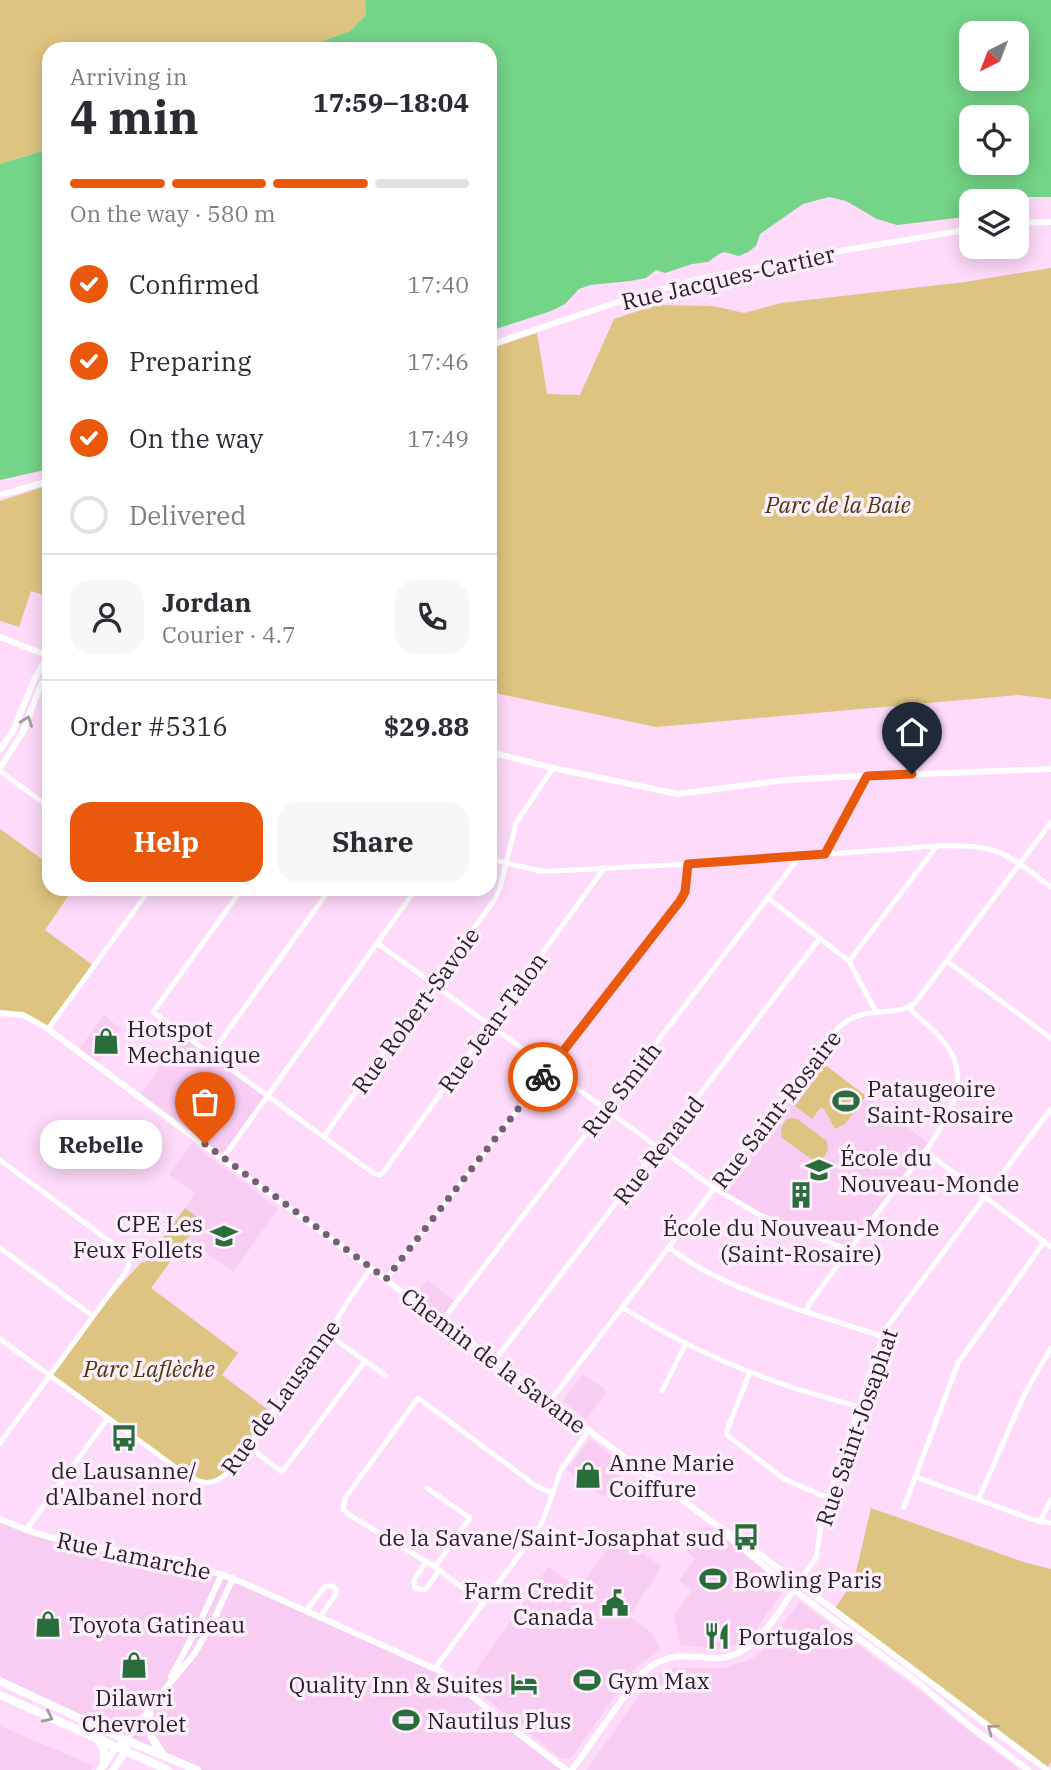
<!DOCTYPE html>
<meta charset="utf-8">
<style>
body{margin:0;font-family:"IBM Plex Serif",serif;background:#f7f7f7;color:#2b2b33;height:100vh;display:flex;flex-direction:column;font-size:26px;white-space:nowrap}
*{box-sizing:border-box;margin:0}
p{font-size:23px;color:#7c7c81}
.icon{flex:none;width:38px;height:38px;fill:none;stroke:currentColor;stroke-width:2;stroke-linecap:round;stroke-linejoin:round}
.map{position:relative;flex:1;overflow:hidden}
.details{position:absolute;left:42px;top:42px;width:455px;height:854px;display:flex;flex-direction:column;background:#fff;border-radius:21px;box-shadow:0 4px 18px #0003}
.details>*{flex:none}
.needle{width:46px;rotate:222deg}
.tools{position:absolute;left:959px;top:21px;display:grid;gap:14px}
.tools a{display:grid;place-items:center;width:70px;height:70px;border-radius:14px;background:#fff;box-shadow:0 4px 18px #0003;font-size:35px}
.pin{position:absolute;display:grid;place-items:center;width:60px;height:60px;color:#fff;margin:-72px -30px;border-radius:50% 50% 50% 0;rotate:-45deg;box-shadow:0 0 7px #0007}
.pin .icon{rotate:45deg}
.courier{position:absolute;display:grid;place-items:center;width:70px;height:70px;margin:-35px;border:5px solid #ea580c;border-radius:50%;background:#fff;color:#222;box-shadow:0 2px 9px #0007}
.bubble{position:absolute;height:49px;border-radius:21px;background:#fff;box-shadow:0 4px 18px #0003;font-size:23px;font-weight:700;line-height:49px;text-align:center}
.summary em{font-style:normal;font-weight:700}
.summary div{display:flex;flex-direction:column-reverse}
.summary{display:flex;align-items:center;justify-content:space-between;height:119px;padding:0 28px}
h1{font-size:46px;font-weight:700;line-height:52px}
.bar{display:grid;grid-template-columns:repeat(4,1fr);gap:10px 7px;align-content:center;height:84px;padding:0 28px}
.bar i{height:9px;border-radius:5px;background:#e1e1e2}
.bar .on{background:#ea580c}
.bar p{grid-column:span 4}
.line{display:flex;align-items:center;gap:18px;padding:0 28px;border-top:2px solid #e1e1e2}
.line div{flex:1}
.round{display:grid;place-items:center;flex:none;width:74px;height:74px;border-radius:21px;background:#f7f7f7}
ol{padding:0 28px;list-style:none}
li{display:flex;align-items:center;gap:21px;height:77px}
li p{margin-inline-start:auto}
li .icon{padding:7px;border-radius:50%;background:#ea580c;color:#fff;stroke-width:4}
li:last-child{color:#7c7c81}
li i{width:38px;height:38px;border:4px solid #e1e1e2;border-radius:50%}
.cta{display:flex;gap:14px;margin-top:auto;padding:14px 28px}
.cta a{flex:1;height:80px;border-radius:21px;background:#ea580c;color:#fff;font-size:28px;font-weight:700;line-height:80px;text-align:center}
.cta a+a{background:#f7f7f7;color:#2b2b33}
.map>svg:first-child{display:block}
</style>
<div class="map">
<svg width="1051" height="1770" viewBox="0 0 1051 1770">
<rect width="100%" height="100%" fill="#fedafb"/>
<g fill="#f7cdf4">
<path d="M104 1015 122 1030 96 1065 78 1051Z"/>
<path d="M184 1035 267 1095 223 1158 139 1096Z"/>
<path d="M793 1086 824 1109 835 1129 845 1124 866 1096 930 1144 849 1250 758 1214 714 1188Z"/>
<path d="M192 1143 278 1209 233 1272 187 1239 200 1220 185 1208 195 1194 169 1174Z"/>
<path d="M427 1280 457 1303 442 1321 413 1299Z"/>
<path d="M583 1374 607 1391 586 1419 562 1401Z"/>
<path d="M590 1439 627 1467 603 1497 567 1470Z"/>
<path d="M0 1519 50 1537 192 1564 442 1672 566 1770H197L0 1681Z"/>
<path d="M706 1525 748 1556 782 1585V1593L751 1636 737 1645 718 1649 680 1645 674 1615 692 1590 679 1580 695 1559 687 1551Z"/>
<path d="M618 1535 662 1567 629 1616 652 1633 660 1649 633 1671 570 1759 560 1758 467 1683 548 1567 579 1588Z"/>
<path d="M800 1602 922 1693 956 1721 1019 1770H587L642 1691 659 1673 674 1668H723L753 1658 766 1647Z"/>
<path d="M0 1726 94 1766 91 1770H0Z"/>
</g>
<g fill="#dec481">
<path d="M0 0H365L366 15 350 31 300 49H49V149L0 164Z"/>
<path d="M1051 268V699L1018 695 656 727 490 692V349L537 333 547 394 580 395 614 319 656 305 713 306 744 313 781 303 965 282Z"/>
<path d="M49 485V597L31 591 19 627 0 621V501Z"/>
<path d="M0 829 49 864V889H73L45 930 94 966 48 1029 30 1017 0 1013Z"/>
<path d="M815 1057 866 1096 845 1124 835 1129 824 1109 821 1107 812 1119 795 1106 804 1094 793 1086Z"/>
<path d="M791 1118 797 1119 827 1141 828 1149 824 1157 813 1160 782 1138 781 1128 786 1120Z"/>
<path d="M185 1208 201 1220 151 1288 238 1353 222 1375 272 1413 219 1480 197 1481 50 1375C79 1336 108 1297 142 1262L145 1263Z"/>
<path d="M871 1508 1024 1562 1051 1569V1762L1046 1769 834 1610 854 1580Z"/>
</g>
<g fill="#74d487" fill-rule="evenodd">
<path d="M365 0H1051V197H1027L1017 203V201H971V214L964 217 897 225 877 219 846 201 829 197 803 204 760 234 756 246 748 252 739 256 724 252 719 254 708 262 692 264 665 273 656 270 646 278 630 281 590 285 579 289 565 304 551 311 490 331V49H300L350 31 366 15ZM971 33H1017V79H971ZM971 117H1017V163H971Z"/>
<path d="M49 149V469L0 480V164Z"/>
</g>
<g fill="none" stroke-linecap="round" stroke-linejoin="round">
<g stroke="#fff" stroke-width="5">
<path d="M0 771 49 807"/>
<path d="M826 853 867 776"/>
<path d="M490 859 540 871H554L688 864 937 846C996 844 1005 852 1051 887"/>
<path d="M242 889 153 1012 373 1173 380 1175 385 1170 604 868"/>
<path d="M768 898 849 961 876 1012"/>
<path d="M377 943 714 1188 758 1214 849 1250"/>
<path d="M849 961 937 846"/>
<path d="M948 962 1051 1038"/>
<path d="M48 1029 150 889"/>
<path d="M211 1054 330 889"/>
<path d="M324 1136 495 899 500 888 516 823 553 768"/>
<path d="M925 1151 1051 1247"/>
<path d="M223 1158 416 889"/>
<path d="M0 1160 124 1252C130 1259 130 1265 125 1273L0 1443"/>
<path d="M668 1247C680 1255 692 1264 705 1271 761 1300 822 1317 882 1336"/>
<path d="M0 1248 93 1316"/>
<path d="M386 1279 680 901 685 892 688 864"/>
<path d="M622 1307C668 1336 716 1360 766 1378 796 1390 828 1398 859 1407"/>
<path d="M806 1312 809 1304C837 1266 865 1229 893 1192 912 1168 933 1145 946 1117 954 1102 960 1083 956 1065 951 1042 925 1024 909 1008"/>
<path d="M442 1321 800 856"/>
<path d="M329 1335 386 1376"/>
<path d="M0 1339 182 1472C200 1484 213 1488 229 1471L322 1345 348 1301 371 1268"/>
<path d="M495 1360 820 938"/>
<path d="M750 1372 727 1430V1435L784 1479 828 1498"/>
<path d="M662 1391 686 1343"/>
<path d="M550 1401 838 1028C864 1003 894 1019 915 1003L1051 822"/>
<path d="M248 1446 282 1472 365 1361"/>
<path d="M916 1477 1034 1520 1051 1523"/>
<path d="M427 1488 470 1518 435 1567"/>
<path d="M978 1500 1025 1393 1051 1348"/>
<path d="M904 1507 958 1363 1044 1242"/>
<path d="M1040 1522 1051 1499"/>
<path d="M26 1530 108 1418"/>
<path d="M426 1562 414 1580 415 1588 423 1590 426 1589 439 1571"/>
<path d="M798 1583 816 1558 822 1520 828 1498 884 1331 1051 1109"/>
<path d="M483 1603 435 1567 348 1514 343 1509 345 1498 418 1398 536 1486 552 1493"/>
<path d="M306 1611 323 1589 326 1586H332L336 1589V1594L320 1617"/>
<path d="M435 1668 537 1531 543 1520 561 1470 589 1430"/>
</g>
<g stroke="#fff" stroke-width="6">
<path d="M1017 223 1051 222"/>
<path d="M490 345 639 295 704 278 840 251 971 229"/>
<path d="M0 495 49 481"/>
<path d="M0 637 49 656"/>
<path d="M0 750 13 731 34 680 48 656"/>
<path d="M490 752 553 768 678 794 786 780 840 777 1051 769"/>
<path d="M0 768 23 732 39 689 49 672"/>
<path d="M0 1013 23 1015 48 1029 712 1522 749 1546 1047 1770"/>
<path d="M0 1519 26 1530 70 1543 180 1560 241 1582 442 1672 514 1730 566 1770"/>
<path d="M729 1537 787 1585 920 1684 966 1723 1028 1770"/>
<path d="M171 1677 199 1624 222 1574"/>
<path d="M126 1740 166 1688 195 1653 216 1615 233 1578"/>
<path d="M572 1770C587 1749 601 1729 616 1708 627 1693 638 1673 655 1664 674 1653 692 1657 713 1658 753 1660 776 1616 795 1588"/>
</g>
<g stroke="#fff" stroke-width="7">
<path d="M100 1770 116 1747 126 1740"/>
<path d="M113 1770 125 1752 126 1747"/>
</g>
<g stroke="#fff" stroke-width="8">
<path d="M0 1681 126 1740 197 1770"/>
<path d="M0 1695 168 1770"/>
<path d="M149 1710 151 1736 163 1755"/>
<path d="M106 1727H127L142 1719"/>
<path d="M99 1741 104 1750V1764"/>
</g>
</g>
<defs><path id="oneway-chevron" d="M-2-3.5L2.5 0L-2 3.5" fill="none" stroke-width="1.6" stroke-linecap="round" stroke-linejoin="round" transform="scale(1.75)"/></defs>
<g stroke="#a09a9f">
<use href="#oneway-chevron" transform="translate(27 721) rotate(-70)"/>
<use href="#oneway-chevron" transform="translate(48 1717) rotate(25)"/>
<use href="#oneway-chevron" transform="translate(992 1729) rotate(-143)"/>
</g>
<g fill="none" stroke-linecap="round" stroke-linejoin="round">
<path stroke="#756073" stroke-width="7" stroke-dasharray="0 12.6" d="M205 1144 386 1279 543 1077"/>
<path stroke="#ea580c" stroke-width="9" d="M543 1077 680 901 685 892 688 864 825 854 867 776 912 774"/>
</g>
<defs>
<symbol id="shop-bare" viewBox="-9 -9 18 18"><path d="M-5-2.5h2.3a2.7 3.5 0 0 1 5.4 0H5L5.5 6h-11ZM-1.5-2.5h3a1.5 2.3 0 0 0-3 0Z" fill="#296e3a" stroke="#feeffc" stroke-width="2.5" paint-order="stroke"/></symbol>
<symbol id="stadium-bare" viewBox="-9 -9 18 18"><path d="M0-5a6.5 5 0 1 0 0 10a6.5 5 0 1 0 0-10ZM-3.5-1.8h7v3.6h-7Z" fill="#296e3a" stroke="#feeffc" stroke-width="2.5" paint-order="stroke"/></symbol>
<symbol id="school-bare" viewBox="-9 -9 18 18"><path d="M0-5L7-2L0 1L-7-2ZM-4 1L0 2.5L4 1V4Q0 6-4 4Z" fill="#296e3a" stroke="#feeffc" stroke-width="2.5" paint-order="stroke"/></symbol>
<symbol id="building-bare" viewBox="-9 -9 18 18"><path d="M-4-6H4V6H1V3H-1V6H-4ZM-2.5-4.3h1.7v1.8h-1.7ZM.8-4.3h1.7v1.8H.8ZM-2.5-1h1.7V.8h-1.7ZM.8-1h1.7V.8H.8Z" fill="#296e3a" stroke="#feeffc" stroke-width="2.5" paint-order="stroke"/></symbol>
<symbol id="bus-bare" viewBox="-9 -9 18 18"><path d="M-5-6H5V4H4V6H2V4H-2V6H-4V4H-5ZM-3.5-4V0h7V-4ZM-3.5 1.2v1.5H-2V1.2ZM2 1.2v1.5H3.5V1.2Z" fill="#296e3a" stroke="#feeffc" stroke-width="2.5" paint-order="stroke"/></symbol>
<symbol id="civic-bare" viewBox="-9 -9 18 18"><path d="M-.6-6.5H3V-4.5H.6V-3L4-1V1h2V6H-6V1h2V-1L-.6-3ZM-1.2 2.5V6h2.4V2.5Z" fill="#296e3a" stroke="#feeffc" stroke-width="2.5" paint-order="stroke"/></symbol>
<symbol id="restaurant-bare" viewBox="-9 -9 18 18"><path d="M-5-6h1v4h1v-4h1v4h1v-4h1v5L-1.5 .5V6h-2V.5L-5-1ZM5-6V6H3V1.5H1.5Q1.5-4 5-6Z" fill="#296e3a" stroke="#feeffc" stroke-width="2.5" paint-order="stroke"/></symbol>
<symbol id="hotel-bare" viewBox="-9 -9 18 18"><path d="M-6-4.5h1.5V1H6V5H4.5V3h-9V5H-6ZM-4 0a1.8 1.8 0 1 1 3.6 0ZM.5 0V-2.5h3Q6-2.5 6 0Z" fill="#296e3a" stroke="#feeffc" stroke-width="2.5" paint-order="stroke"/></symbol>
</defs>
<g fill-rule="evenodd">
<use href="#shop-bare" x="87" y="1022" width="38" height="38"/>
<use href="#stadium-bare" x="827" y="1082" width="38" height="38"/>
<use href="#school-bare" x="800" y="1151" width="38" height="38"/>
<use href="#building-bare" x="782" y="1176" width="38" height="38"/>
<use href="#school-bare" x="205" y="1217" width="38" height="38"/>
<use href="#bus-bare" x="105" y="1419" width="38" height="38"/>
<use href="#shop-bare" x="569" y="1456" width="38" height="38"/>
<use href="#bus-bare" x="727" y="1518" width="38" height="38"/>
<use href="#stadium-bare" x="694" y="1560" width="38" height="38"/>
<use href="#civic-bare" x="596" y="1584" width="38" height="38"/>
<use href="#shop-bare" x="29" y="1605" width="38" height="38"/>
<use href="#restaurant-bare" x="698" y="1617" width="38" height="38"/>
<use href="#shop-bare" x="115" y="1646" width="38" height="38"/>
<use href="#stadium-bare" x="568" y="1661" width="38" height="38"/>
<use href="#hotel-bare" x="505" y="1665" width="38" height="38"/>
<use href="#stadium-bare" x="387" y="1701" width="38" height="38"/>
</g>
<g text-anchor="middle" dominant-baseline="central" stroke-width="7" stroke-linejoin="round" paint-order="stroke">
<g font-size="23" fill="#2b1e2a" stroke="#feeffc">
<text transform="translate(728 277) rotate(-13)">Rue Jacques-Cartier</text>
<text transform="translate(415 1010) rotate(-54)">Rue Robert-Savoie</text>
<text transform="translate(492 1022) rotate(-54)">Rue Jean-Talon</text>
<text transform="translate(621 1089) rotate(-52)">Rue Smith</text>
<text transform="translate(776 1109) rotate(-52)">Rue Saint-Rosaire</text>
<text transform="translate(658 1150) rotate(-52)">Rue Renaud</text>
<text transform="translate(494 1360) rotate(37)">Chemin de la Savane</text>
<text transform="translate(280 1397) rotate(-54)">Rue de Lausanne</text>
<text transform="translate(856 1427) rotate(-71)">Rue Saint-Josaphat</text>
<text transform="translate(134 1555) rotate(12)">Rue Lamarche</text>
</g>
<g font-size="23" font-style="italic" fill="#4c3b07" stroke="#feeffc">
<text x="838" y="504">Parc de la Baie</text>
<text x="149" y="1368">Parc Laflèche</text>
</g>
<g font-size="23" fill="#2b1e2a" stroke="#feeffc" text-anchor="start">
<text x="127" y="1028">Hotspot<tspan x="127" dy="26">Mechanique</tspan></text>
<text x="867" y="1088">Pataugeoire<tspan x="867" dy="26">Saint-Rosaire</tspan></text>
<text x="840" y="1157">École du<tspan x="840" dy="26">Nouveau-Monde</tspan></text>
<text x="203" y="1223" text-anchor="end">CPE Les<tspan x="203" dy="26">Feux Follets</tspan></text>
<text x="801" y="1227" text-anchor="middle">École du Nouveau-Monde<tspan x="801" dy="26">(Saint-Rosaire)</tspan></text>
<text x="609" y="1462">Anne Marie<tspan x="609" dy="26">Coiffure</tspan></text>
<text x="124" y="1470" text-anchor="middle">de Lausanne/<tspan x="124" dy="26">d'Albanel nord</tspan></text>
<text x="725" y="1537" text-anchor="end">de la Savane/Saint-Josaphat sud</text>
<text x="734" y="1579">Bowling Paris</text>
<text x="594" y="1590" text-anchor="end">Farm Credit<tspan x="594" dy="26">Canada</tspan></text>
<text x="69" y="1624">Toyota Gatineau</text>
<text x="738" y="1636">Portugalos</text>
<text x="608" y="1680">Gym Max</text>
<text x="503" y="1684" text-anchor="end">Quality Inn &amp; Suites</text>
<text x="134" y="1697" text-anchor="middle">Dilawri<tspan x="134" dy="26">Chevrolet</tspan></text>
<text x="427" y="1720">Nautilus Plus</text>
</g>
</g>
</svg>
<div class="tools">
<a><svg class="needle" viewBox="-14 -14 28 28"><path d="M0-13l5 13h-10z" fill="#e53935"/><path d="M0 13l5-13h-10z" fill="#7c7c81"/></svg></a>
<a><svg class="icon" aria-label="locate" viewBox="0 0 24 24"><circle cx="12" cy="12" r="6"/><path d="M12 2v4M12 18v4M2 12h4M18 12h4"/></svg></a>
<a><svg class="icon" aria-label="layers" viewBox="0 0 24 24"><path d="M12 4l9 5-9 5-9-5zM3 14l9 5 9-5"/></svg></a>
</div>
<div class="pin" style="left:205px;top:1144px;background:#ea580c"><svg class="icon" aria-label="bag" viewBox="0 0 24 24"><path d="M5 8h14l-1 12H6zM9 8a3 3 0 0 1 6 0"/></svg></div>
<div class="pin" style="left:912px;top:774px;background:#1f2937"><svg class="icon" aria-label="home" viewBox="0 0 24 24"><path d="M3 11l9-7 9 7M6 9v11h12V9"/></svg></div>
<div class="courier" style="left:543px;top:1077px"><svg class="icon" aria-label="bike" viewBox="0 0 24 24"><circle cx="6" cy="16" r="4"/><circle cx="18" cy="16" r="4"/><path d="M6 16l4-8h5l3 8M10 8l3 8H6M13 5h3"/></svg></div>
<div class="bubble" style="left:40px;top:1120px;width:122px">Rebelle</div>
<section class="details">
<div class="summary"><div><h1>4 min</h1><p>Arriving in</p></div><em>17:59–18:04</em></div>
<div class="bar"><i class="on"></i><i class="on"></i><i class="on"></i><i></i><p>On the way · 580 m</p></div>
<ol>
<li><svg class="icon" aria-label="check" viewBox="0 0 24 24"><path d="M5 12l5 5 9-10"/></svg>Confirmed<p>17:40</p></li>
<li><svg class="icon" aria-label="check" viewBox="0 0 24 24"><path d="M5 12l5 5 9-10"/></svg>Preparing<p>17:46</p></li>
<li><svg class="icon" aria-label="check" viewBox="0 0 24 24"><path d="M5 12l5 5 9-10"/></svg>On the way<p>17:49</p></li>
<li><i></i>Delivered</li>
</ol>
<div class="line" style="height:126px"><a class="round"><svg class="icon" aria-label="person" viewBox="0 0 24 24"><circle cx="12" cy="8" r="4"/><path d="M4 21q1-7 8-7t8 7"/></svg></a><div><b>Jordan</b><p>Courier · 4.7</p></div><a class="round"><svg class="icon" aria-label="phone" viewBox="0 0 24 24"><path d="M5 4h4l2 5-3 2q2 4 5 5l2-3 5 2v4C11 20 4 13 5 4z"/></svg></a></div>
<div class="line" style="height:91px"><div>Order #5316</div><b>$29.88</b></div>
<div class="cta"><a>Help</a><a>Share</a></div>
</section>
</div>
